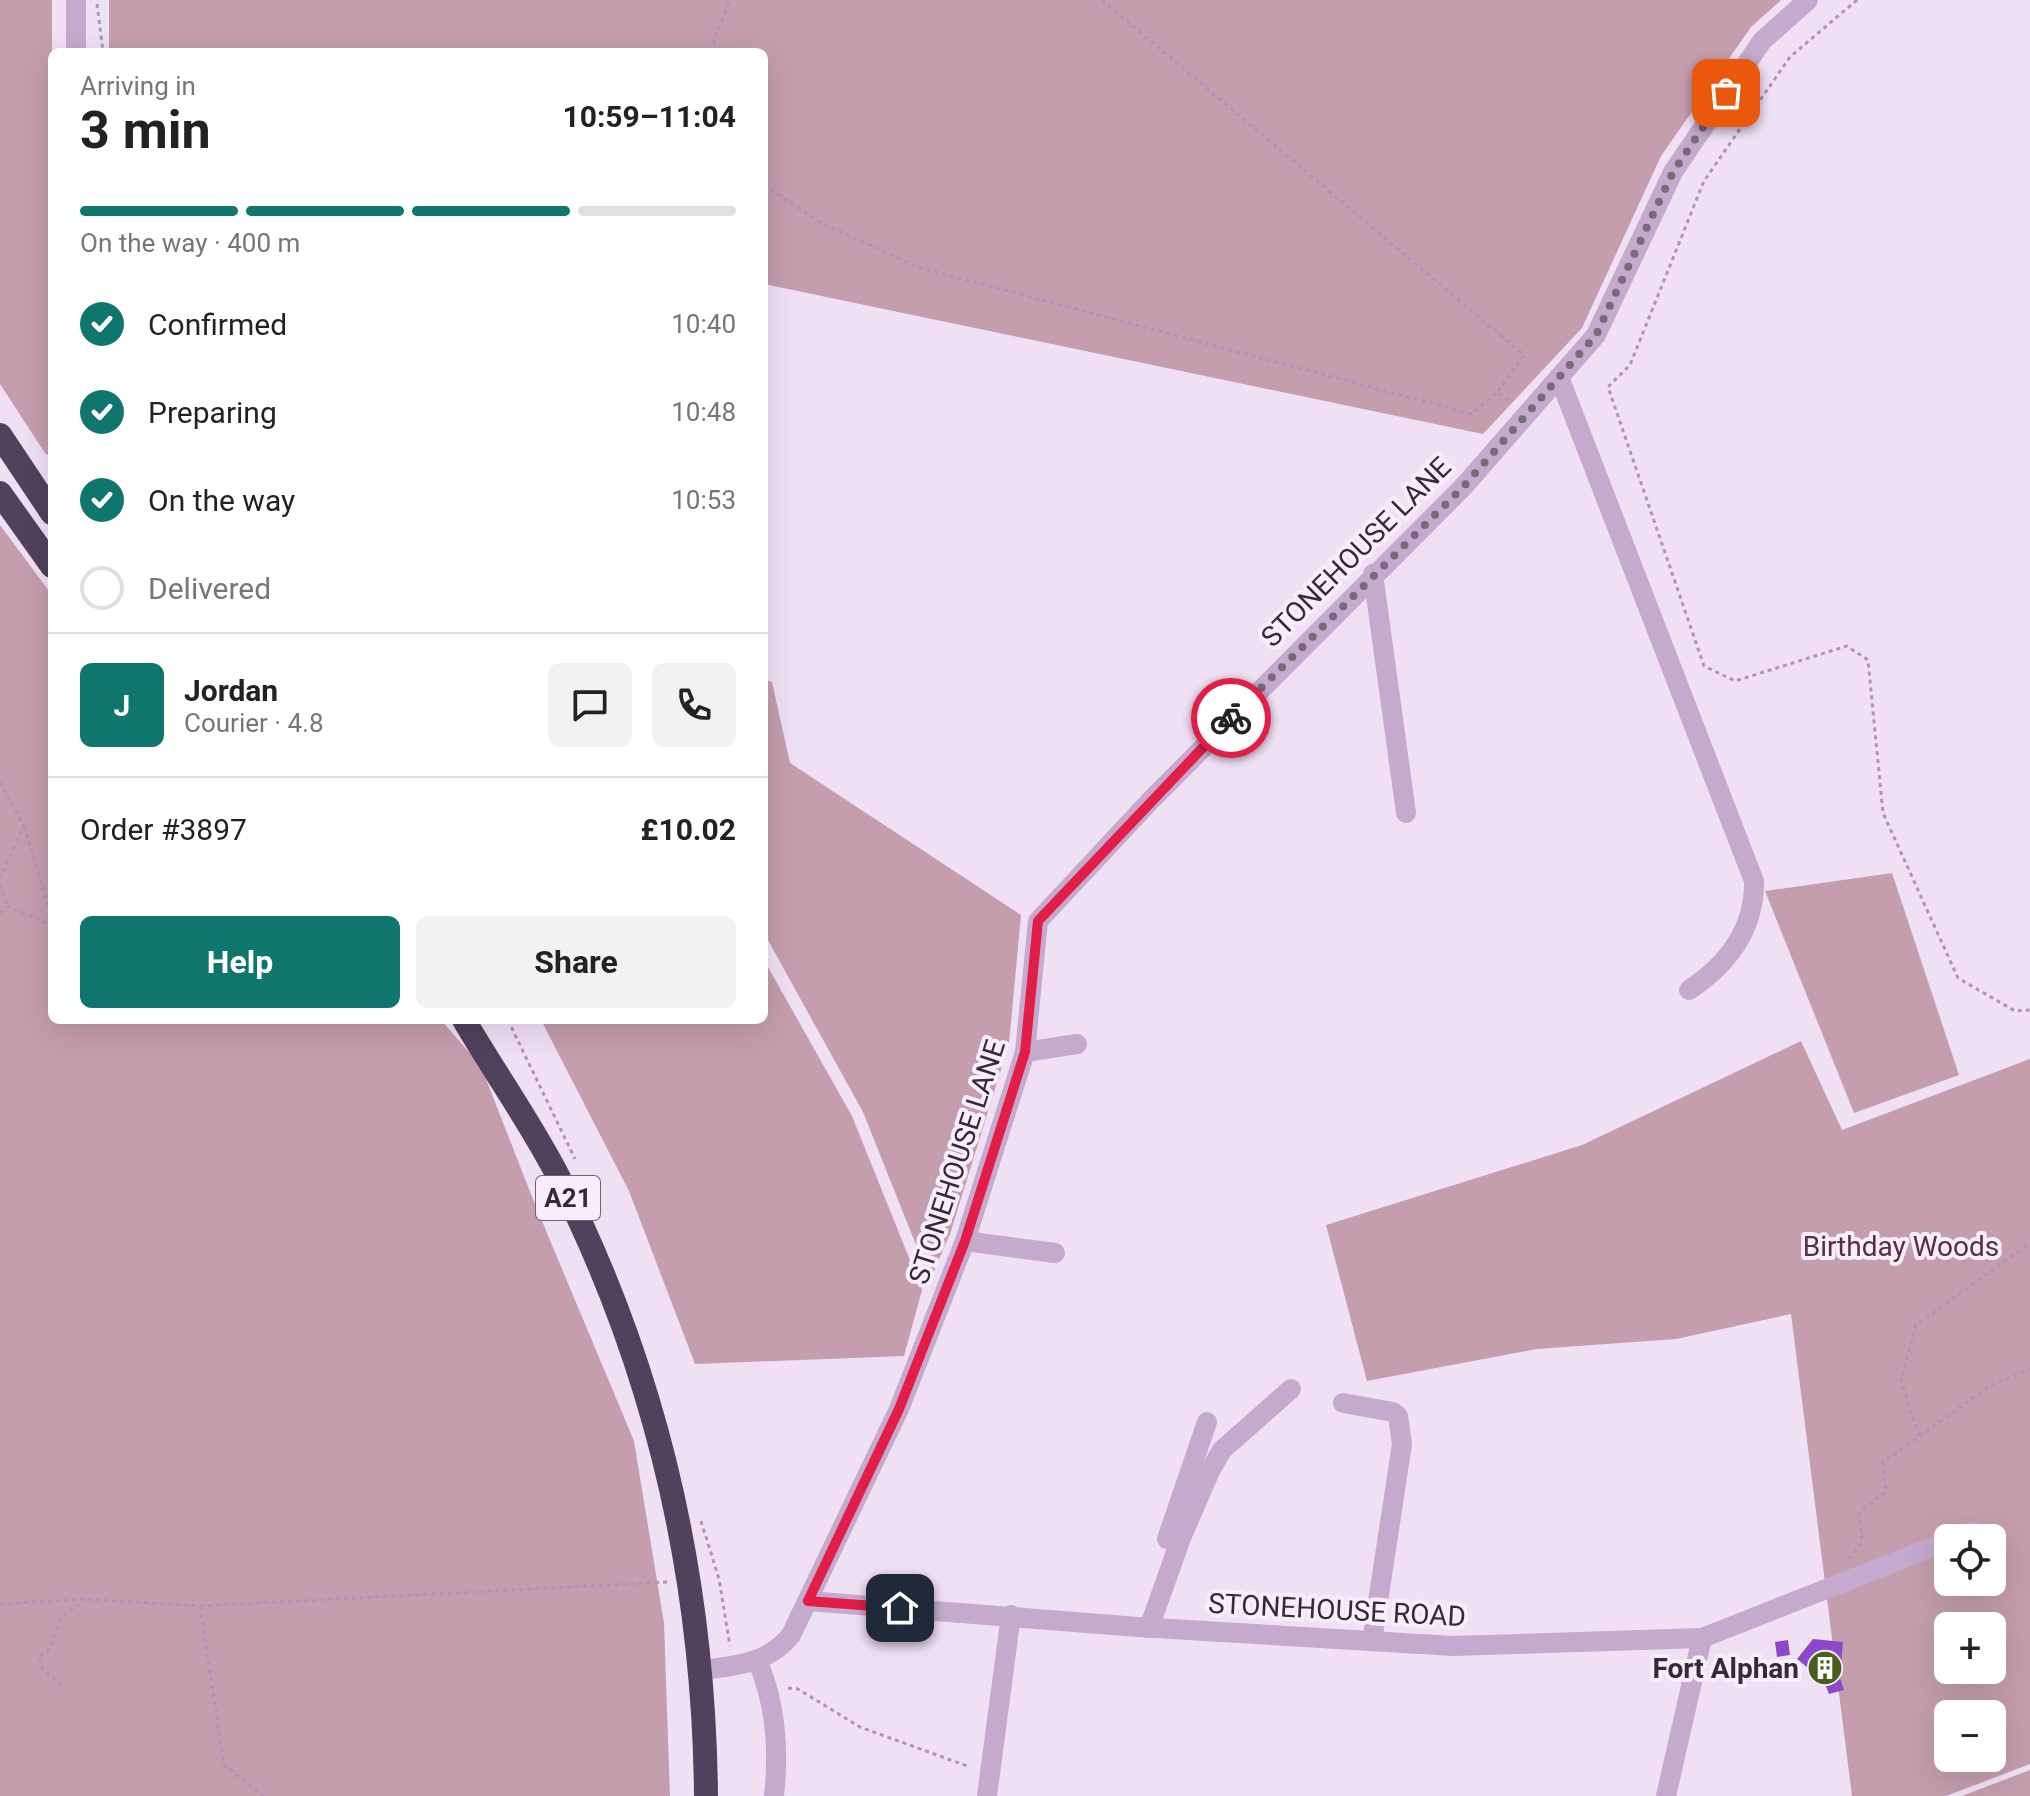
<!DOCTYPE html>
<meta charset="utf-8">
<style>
body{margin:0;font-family:Roboto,sans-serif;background:#f2f2f2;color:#222;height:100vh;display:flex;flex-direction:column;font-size:30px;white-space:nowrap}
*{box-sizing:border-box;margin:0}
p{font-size:26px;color:#767676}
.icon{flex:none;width:44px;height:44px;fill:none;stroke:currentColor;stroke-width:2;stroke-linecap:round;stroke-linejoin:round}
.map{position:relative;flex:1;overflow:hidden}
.details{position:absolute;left:48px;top:48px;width:720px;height:976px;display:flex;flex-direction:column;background:#fff;border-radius:12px;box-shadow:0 8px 32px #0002}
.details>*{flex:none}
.controls{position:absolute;left:1934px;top:1524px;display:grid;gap:16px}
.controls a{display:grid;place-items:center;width:72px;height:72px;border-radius:12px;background:#fff;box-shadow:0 8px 32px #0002;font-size:40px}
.pin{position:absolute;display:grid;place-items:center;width:68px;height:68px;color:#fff;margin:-34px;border-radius:16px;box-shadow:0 4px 12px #0006}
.courier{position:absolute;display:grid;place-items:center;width:80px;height:80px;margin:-40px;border:6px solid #e11d48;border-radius:50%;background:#fff;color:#222;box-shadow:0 2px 10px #0007}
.head em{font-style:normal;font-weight:700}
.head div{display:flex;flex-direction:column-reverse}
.head{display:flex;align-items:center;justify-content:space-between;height:136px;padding:0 32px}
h1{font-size:52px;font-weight:700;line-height:60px}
.bar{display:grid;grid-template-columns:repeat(4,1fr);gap:12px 8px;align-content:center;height:96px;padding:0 32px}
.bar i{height:10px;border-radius:6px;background:#e0e0e0}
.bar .active{background:#0f766e}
.bar p{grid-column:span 4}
.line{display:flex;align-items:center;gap:20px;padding:0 32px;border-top:2px solid #e0e0e0}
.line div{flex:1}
.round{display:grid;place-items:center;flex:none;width:84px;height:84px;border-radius:12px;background:#f2f2f2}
ol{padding:0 32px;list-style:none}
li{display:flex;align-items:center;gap:24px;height:88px}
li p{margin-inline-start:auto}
li .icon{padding:8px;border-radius:50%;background:#0f766e;color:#fff;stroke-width:4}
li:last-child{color:#767676}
li i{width:44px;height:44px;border:4px solid #e0e0e0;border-radius:50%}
.cta{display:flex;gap:16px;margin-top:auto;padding:16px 32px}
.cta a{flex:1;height:92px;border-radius:12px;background:#0f766e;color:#fff;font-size:32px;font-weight:700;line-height:92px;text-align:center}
.cta a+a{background:#f2f2f2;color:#222}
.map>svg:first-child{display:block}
</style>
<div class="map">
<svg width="2030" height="1796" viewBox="0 0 2030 1796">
<rect width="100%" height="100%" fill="#f0e0f4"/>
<g fill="#c49ead" fill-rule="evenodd">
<path d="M0 0H52V458L45 453 0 384Z"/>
<path d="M109 0H1781L1751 27 1661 156 1582 328 1483 434 764 284V52H166L109 49Z"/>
<path d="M0 525 52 595V1020H441L481 1066 534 1202 634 1441 664 1623 670 1796H0Z"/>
<path d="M764 679 772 682 790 763 1021 915 1009 1044 950 1234 930 1280 863 1112 764 933Z"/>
<path d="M1892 873 1959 1075 1854 1113 1765 891Z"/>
<path d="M764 960 852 1116 922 1290 904 1356 695 1364 629 1191 541 1020H764Z"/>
<path d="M1801 1041 1842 1130 2030 1059V1764L1946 1796H1852L1791 1314 1676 1339 1537 1349 1367 1381 1326 1225 1582 1145ZM1948 1538H1992V1582H1948ZM1948 1626H1992V1670H1948ZM1948 1714H1992V1758H1948Z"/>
<path d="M2030 1770V1796H1962Z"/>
</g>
<g fill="#8c48ca">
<path d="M1813 1639 1843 1642 1840 1678 1844 1690 1829 1694 1824 1681 1797 1659Z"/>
<path d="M1788 1640 1790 1655 1777 1657 1775 1642Z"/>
</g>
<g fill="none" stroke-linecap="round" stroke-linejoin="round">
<g stroke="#af94b9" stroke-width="3" stroke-dasharray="4 4" stroke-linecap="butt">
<path d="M1102 0 1524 355 1497 392"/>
<path d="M1857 0 1790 57 1704 181 1630 365 1608 387 1704 666 1735 681 1847 646 1868 660 1883 813 1958 978 2015 1011 2030 1010"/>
<path d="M97 4 103 52"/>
<path d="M716 52 714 40 730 0"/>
<path d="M764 185 823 224 921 268 1472 414 1497 392 1512 403"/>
<path d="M0 782 24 826 0 877"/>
<path d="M24 826 52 918"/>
<path d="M0 885 8 907"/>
<path d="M0 913 8 907 52 925"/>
<path d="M508 1020 575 1159"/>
<path d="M1919 1436 1901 1380 1916 1325 2030 1243"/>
<path d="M701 1521 719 1579 730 1646"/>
<path d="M1849 1559 1862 1542 1859 1512 1886 1492 1883 1462 1990 1386 2030 1369"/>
<path d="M0 1604 85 1599 200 1606 667 1582"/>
<path d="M200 1606 224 1765 263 1796"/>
<path d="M62 1685 42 1669 39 1656 49 1650 60 1619 85 1599"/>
<path d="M788 1688 798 1689 860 1727 970 1767"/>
</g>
<g stroke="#c4aacd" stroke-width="20">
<path d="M76 52V0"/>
<path d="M1559 377 1754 881C1755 929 1727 965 1689 990"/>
<path d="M1373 574 1406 813"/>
<path d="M1025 1052 1077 1044"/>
<path d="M965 1241 1055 1253"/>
<path d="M1343 1403 1393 1412 1398 1416 1402 1444 1372 1641"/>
<path d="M1955 1538 1973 1531"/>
<path d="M1167 1539 1207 1422"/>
<path d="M808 1601 1138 1627 1453 1646 1702 1638 1666 1796"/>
<path d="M1149 1628 1181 1538 1210 1471 1222 1450 1291 1389"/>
<path d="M1702 1638 1948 1541"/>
<path d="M757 1660C776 1703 779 1750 774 1796"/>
<path d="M702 1670C736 1666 769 1663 791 1635L899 1409 965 1241 1025 1052 1038 921 1150 801 1464 486 1596 335 1673 172 1762 41 1808 0"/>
<path d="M987 1796 1011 1615"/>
</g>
<g stroke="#51415c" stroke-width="24">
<path d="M0 435 52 513"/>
<path d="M0 493 52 566"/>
<path d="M464 1020C495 1073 530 1122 558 1176 657 1371 704 1578 706 1796"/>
</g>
</g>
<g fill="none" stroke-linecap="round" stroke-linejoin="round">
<path stroke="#766a7b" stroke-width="8" stroke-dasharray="0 14.4" d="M1231 718 1464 486 1596 335 1673 172 1726 93"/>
<path stroke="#e11d48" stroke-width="10" d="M900 1608 808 1601 899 1409 965 1241 1025 1052 1038 921 1231 718"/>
</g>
<defs>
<symbol id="building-disc" viewBox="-11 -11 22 22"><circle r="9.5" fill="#475e1d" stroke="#f8edfb"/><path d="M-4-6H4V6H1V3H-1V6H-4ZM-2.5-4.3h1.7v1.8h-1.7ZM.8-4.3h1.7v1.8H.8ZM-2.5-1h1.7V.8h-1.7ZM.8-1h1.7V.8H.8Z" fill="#fff"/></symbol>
</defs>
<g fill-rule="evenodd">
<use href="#building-disc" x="1805" y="1648" width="40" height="40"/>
</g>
<g text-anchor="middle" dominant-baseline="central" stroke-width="8" stroke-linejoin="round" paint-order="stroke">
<rect fill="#f8edfb" stroke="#6f6474" stroke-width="2" x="536" y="1176" width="64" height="44" rx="6"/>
<g font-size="26" font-weight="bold" fill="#342a3a">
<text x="568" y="1198">A21</text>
</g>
<g font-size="28" fill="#342a3a" stroke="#f8edfb">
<text transform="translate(1356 552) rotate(-45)">STONEHOUSE LANE</text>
<text transform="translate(957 1162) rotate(-72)">STONEHOUSE LANE</text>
<text transform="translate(1337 1610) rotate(3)">STONEHOUSE ROAD</text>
</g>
<g font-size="28" fill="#5a2d3c" stroke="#f8edfb">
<text x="1901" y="1246">Birthday Woods</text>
</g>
<g font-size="28" font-weight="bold" fill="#342a3a" stroke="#f8edfb" text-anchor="end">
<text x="1799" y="1668">Fort Alphan</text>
</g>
</g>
</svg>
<div class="controls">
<a><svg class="icon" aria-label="locate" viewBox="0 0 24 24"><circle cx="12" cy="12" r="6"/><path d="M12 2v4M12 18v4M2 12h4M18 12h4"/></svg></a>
<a>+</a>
<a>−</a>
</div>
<div class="pin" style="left:1726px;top:93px;background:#ea580c"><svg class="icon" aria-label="bag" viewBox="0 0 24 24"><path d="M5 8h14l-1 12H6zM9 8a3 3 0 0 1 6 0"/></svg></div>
<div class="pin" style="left:900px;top:1608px;background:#1f2937"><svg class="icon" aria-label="home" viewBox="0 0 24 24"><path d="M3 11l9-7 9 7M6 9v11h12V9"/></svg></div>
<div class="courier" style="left:1231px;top:718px"><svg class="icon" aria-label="bike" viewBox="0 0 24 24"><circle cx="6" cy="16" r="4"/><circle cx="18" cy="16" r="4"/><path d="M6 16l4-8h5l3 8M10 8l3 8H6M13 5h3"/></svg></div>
<section class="details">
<div class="head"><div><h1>3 min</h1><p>Arriving in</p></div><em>10:59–11:04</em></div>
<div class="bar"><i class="active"></i><i class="active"></i><i class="active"></i><i></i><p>On the way · 400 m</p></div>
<ol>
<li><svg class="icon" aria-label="check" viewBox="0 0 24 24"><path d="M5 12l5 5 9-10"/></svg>Confirmed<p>10:40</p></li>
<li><svg class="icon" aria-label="check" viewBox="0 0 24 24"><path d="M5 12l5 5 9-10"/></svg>Preparing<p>10:48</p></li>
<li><svg class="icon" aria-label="check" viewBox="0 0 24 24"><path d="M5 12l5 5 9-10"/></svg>On the way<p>10:53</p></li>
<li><i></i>Delivered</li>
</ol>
<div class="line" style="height:144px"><b class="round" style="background:#0f766e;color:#fff">J</b><div><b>Jordan</b><p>Courier · 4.8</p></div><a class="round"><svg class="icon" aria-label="chat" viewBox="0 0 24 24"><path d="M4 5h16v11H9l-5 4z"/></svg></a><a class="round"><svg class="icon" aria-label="phone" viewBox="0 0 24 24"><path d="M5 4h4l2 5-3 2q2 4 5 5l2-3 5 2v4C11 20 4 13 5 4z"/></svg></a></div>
<div class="line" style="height:104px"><div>Order #3897</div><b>£10.02</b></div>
<div class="cta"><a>Help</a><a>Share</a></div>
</section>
</div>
